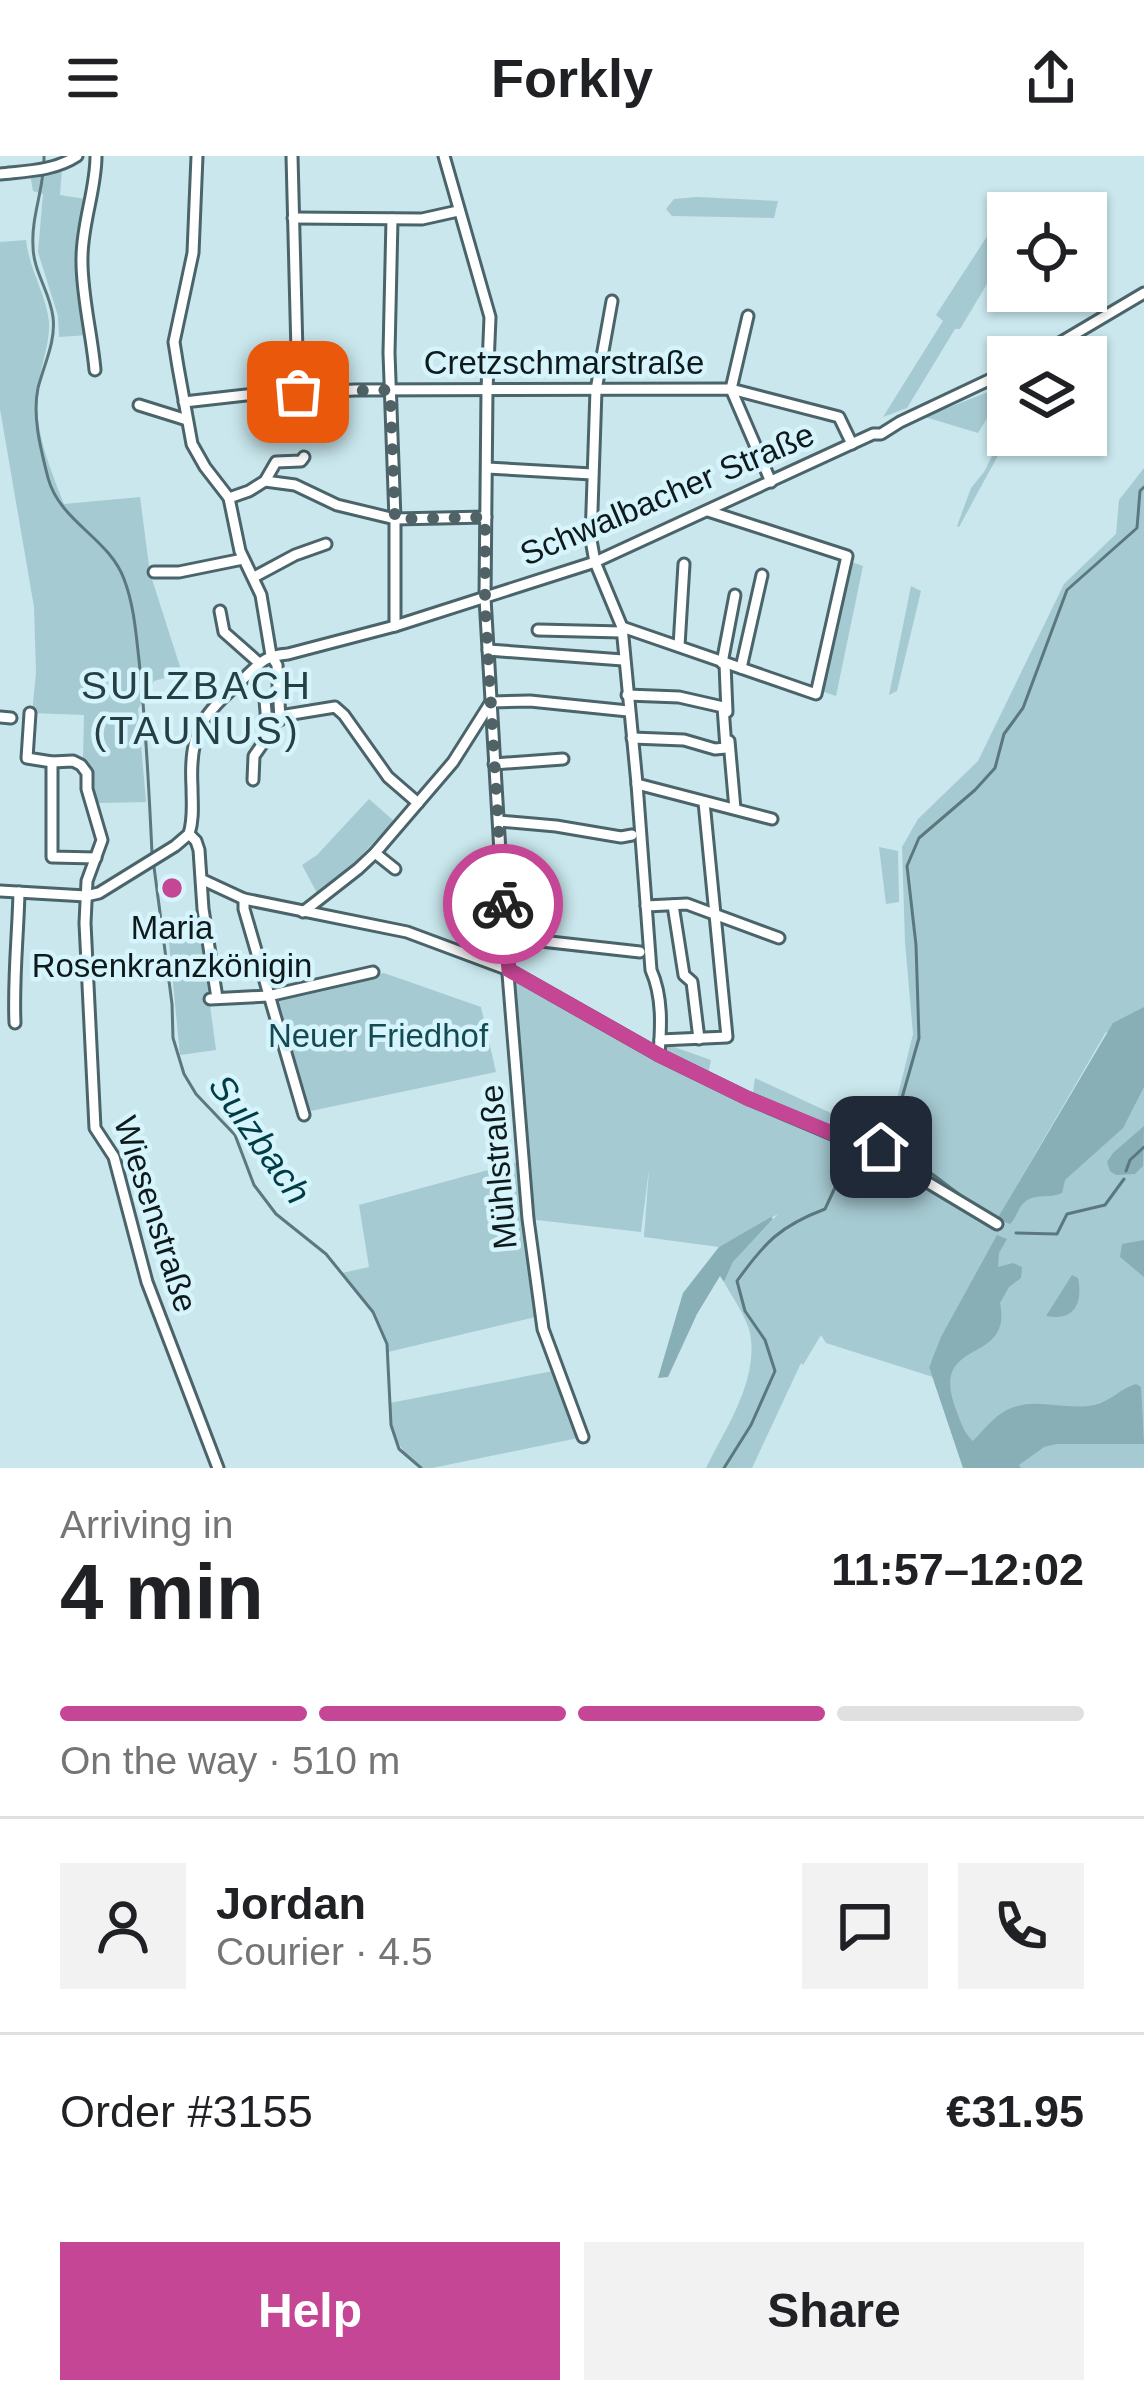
<!DOCTYPE html>
<meta charset="utf-8">
<style>
body{margin:0;font-family:Helvetica,sans-serif;background:#f2f2f2;color:#202124;height:100vh;display:flex;flex-direction:column;font-size:45px;white-space:nowrap}
*{box-sizing:border-box;margin:0}
p{font-size:39px;color:#757577}
.icon{flex:none;width:66px;height:66px;fill:none;stroke:currentColor;stroke-width:2;stroke-linecap:round;stroke-linejoin:round}
.map{position:relative;height:1312px;overflow:hidden}
.sheet{display:flex;flex-direction:column;background:#fff;flex:1}
.sheet>*{flex:none}
.tools{position:absolute;left:987px;top:36px;display:grid;gap:24px}
.tools a{display:grid;place-items:center;width:120px;height:120px;border-radius:0px;background:#fff;box-shadow:0 3px 9px #0004;font-size:60px}
.pin{position:absolute;display:grid;place-items:center;width:102px;height:102px;color:#fff;margin:-51px;border-radius:24px;box-shadow:0 6px 18px #0006}
.courier{position:absolute;display:grid;place-items:center;width:120px;height:120px;margin:-60px;border:9px solid #c44694;border-radius:50%;background:#fff;color:#222;box-shadow:0 3px 15px #0007}
.summary em{font-style:normal;font-weight:700}
.summary div{display:flex;flex-direction:column-reverse}
.summary{display:flex;align-items:center;justify-content:space-between;height:204px;padding:0 60px}
h1{font-size:78px;font-weight:700;line-height:90px}
.bar{display:grid;grid-template-columns:repeat(4,1fr);gap:18px 12px;align-content:center;height:144px;padding:0 60px}
.bar i{height:15px;border-radius:9px;background:#e0e0e0}
.bar .selected{background:#c44694}
.bar p{grid-column:span 4}
.line{display:flex;align-items:center;gap:30px;padding:0 60px;border-top:3px solid #e0e0e0}
.line div{flex:1}
.round{display:grid;place-items:center;flex:none;width:126px;height:126px;border-radius:0px;background:#f2f2f2}
.primary-button{display:flex;gap:24px;margin-top:auto;padding:24px 60px}
.primary-button a{flex:1;height:138px;border-radius:0px;background:#c44694;color:#fff;font-size:48px;font-weight:700;line-height:138px;text-align:center}
.primary-button a+a{background:#f2f2f2;color:#202124}
header{display:flex;justify-content:space-between;align-items:center;height:156px;padding:0 60px;background:#fff;font-size:54px;font-weight:700}
.map>svg:first-child{display:block}
</style>
<header><svg class="icon" aria-label="menu" viewBox="0 0 24 24"><path d="M4 6h16M4 12h16M4 18h16"/></svg>Forkly<svg class="icon" aria-label="share" viewBox="0 0 24 24"><path d="M12 15V3M7 8l5-5 5 5M5 13v7h14v-7"/></svg></header>
<div class="map">
<svg width="1144" height="1312" viewBox="0 0 1144 1312">
<rect width="100%" height="100%" fill="#c9e7ed"/>
<g fill="#a6cad2" fill-rule="evenodd">
<path d="M62 12 60 39 85 43 78 107 89 179 59 181 58 160 38 96 43 38 33 35 30 18Z"/>
<path d="M697 41 778 45 774 62 672 60 666 53 674 43Z"/>
<path d="M1010 45 1031 56 1008 57V93L960 173H955L907 252 883 261 943 165 936 159Z"/>
<path d="M26 84C29 113 46 138 49 166 50 188 41 208 38 230 32 269 50 313 64 348L140 341 150 417 182 517 154 525 138 553 146 646 97 647 90 609 83 603 84 559 32 557 36 517 34 451 0 253V86Z"/>
<path d="M1008 228 978 277 925 261Z"/>
<path d="M997 290 1001 294 959 371 957 370 971 332 984 316Z"/>
<path d="M1144 312V1312H966L931 1205 929 1211 933 1221 826 1187 821 1179 803 1209 801 1207 752 1312H706C726 1272 759 1224 750 1177 746 1160 732 1141 724 1126L733 1106 778 1058 719 1091 644 1081 649 1013 641 1076 528 1063 540 1160 388 1196C384 1165 362 1140 342 1117L369 1111 359 1049 521 1005 509 814 659 900 663 887 711 904 707 923 752 943 755 922 870 975 863 982 895 999 894 994 872 980 895 951 913 878 905 786 902 691 918 663 978 605 1064 428 1116 378 1119 344ZM1106 876 1108 877 1000 1072 996 1065Z"/>
<path d="M849 405 863 410 836 540 821 535Z"/>
<path d="M911 430 921 435 897 535 889 539Z"/>
<path d="M369 643 394 665 351 710 317 737 302 709 317 699Z"/>
<path d="M879 691 898 695 899 746 886 748Z"/>
<path d="M200 775 216 894 180 899 168 776Z"/>
<path d="M384 817 481 851 496 916 306 956 274 851 282 840Z"/>
<path d="M558 1214 583 1281 432 1312H421C396 1290 391 1280 390 1247Z"/>
</g>
<g fill="#88aeb6">
<path d="M1144 851V931L1123 972 1065 1024 1062 1037C1049 1043 1037 1037 1026 1045 1018 1051 1017 1061 1010 1068L997 1063 1113 867Z"/>
<path d="M1144 970 1143 1010 1135 1018 1116 1019 1110 1015 1107 1006 1113 997Z"/>
<path d="M771 1061 773 1063 733 1106 724 1126 720 1120 697 1158 668 1221 658 1222 683 1137 719 1091Z"/>
<path d="M997 1079 1007 1083 999 1097 998 1111 1013 1107 1022 1111 1021 1122 1009 1131 1000 1147C1013 1210 930 1180 955 1251 960 1264 963 1276 973 1285 980 1278 986 1270 993 1264 1026 1234 1056 1256 1094 1249 1110 1246 1121 1232 1136 1228L1141 1231 1144 1288H1056L1044 1291 1019 1309 1021 1312H963L929 1211 941 1181Z"/>
<path d="M1144 1084V1121L1120 1101 1122 1088Z"/>
<path d="M1072 1119 1078 1122C1083 1146 1075 1166 1046 1160Z"/>
</g>
<g fill="none" stroke-linecap="round" stroke-linejoin="round">
<g stroke="#5b787e" stroke-width="3">
<path d="M44 0C45 30 31 60 33 90 33 115 50 136 53 161 56 186 44 208 38 232 32 261 41 294 48 322 60 366 109 382 124 423 134 449 136 478 139 504 146 568 149 633 152 697"/>
<path d="M154 711 172 848 173 882 184 918 196 938 235 979 254 1029 276 1058 326 1098 373 1156 387 1188 391 1269 399 1293 421 1312"/>
<path d="M882 984 892 977 919 882 916 789 907 710 919 682 975 634 995 612 1004 578 1023 552 1067 434 1137 372 1140 335 1144 331"/>
<path d="M903 996 972 1048"/>
<path d="M1126 1015 1130 1004 1144 991"/>
<path d="M1016 1077 1057 1078 1067 1058 1105 1049 1124 1023"/>
<path d="M724 1312 751 1269 775 1215 765 1184 745 1155 737 1125C765 1086 780 1070 825 1053L839 1023 874 990"/>
</g>
<defs>
<g id="minor">
<path d="M197 0 193 97 174 186 178 211 192 288 205 311 229 342 240 395 261 439 271 499 277 509 280 564"/>
<path d="M292 0 298 236"/>
<path d="M444 0 490 161 487 234 485 442 505 781 528 1063 543 1173 583 1281"/>
<path d="M0 18C27 15 54 15 77 0"/>
<path d="M293 62 422 63 458 55"/>
<path d="M392 63 389 197 395 363V470"/>
<path d="M612 145 596 234 591 384 595 406 622 471 637 628 651 814C663 841 661 871 659 899"/>
<path d="M748 160 731 233 771 326"/>
<path d="M1036 201 1144 137"/>
<path d="M95 214C92 179 81 136 82 102 82 67 96 34 96 0"/>
<path d="M184 246 246 239 355 234 731 233 839 261 852 288"/>
<path d="M139 249 187 264"/>
<path d="M487 312 592 318"/>
<path d="M265 325 276 306 301 305 304 301"/>
<path d="M229 342 249 335 265 325 295 329 337 349 395 363 486 361"/>
<path d="M154 416H179L243 403"/>
<path d="M254 421 295 399 326 388"/>
<path d="M220 455 224 476 259 507"/>
<path d="M622 471 816 538 847 400 708 355"/>
<path d="M538 474 622 476"/>
<path d="M679 490 684 408"/>
<path d="M488 494 623 504"/>
<path d="M722 507 735 439"/>
<path d="M725 508 727 556"/>
<path d="M741 512 762 419"/>
<path d="M627 539 679 541 723 551 726 592 715 593 684 584 632 582"/>
<path d="M30 557 27 602 52 606 73 605 81 609 87 617V633L102 684 87 725 85 767 95 972 114 1001 147 1126 218 1312"/>
<path d="M280 560 335 551 344 559 388 621 418 647"/>
<path d="M0 561 11 562"/>
<path d="M729 585 735 653"/>
<path d="M52 606V701L96 702"/>
<path d="M494 608 563 603"/>
<path d="M253 624 254 600 268 580 265 544 279 540"/>
<path d="M637 628 772 663"/>
<path d="M499 665 556 670 621 681 632 679"/>
<path d="M189 678C194 662 192 647 192 631 189 575 202 560 241 525 260 508 262 500 288 498L395 470 595 406 873 278H881L900 266 1008 215"/>
<path d="M189 678 196 685 199 694 203 753 217 842"/>
<path d="M375 697 395 713"/>
<path d="M203 724 244 743 407 776 509 814 659 899 747 942 844 983 868 981 927 1026 997 1068"/>
<path d="M0 735 86 740 99 737 175 690 189 678"/>
<path d="M244 743V753L304 959"/>
<path d="M673 749 684 819 692 826 699 883"/>
<path d="M646 750 687 748 779 782"/>
<path d="M303 756 358 713 375 697 453 606 491 546 530 545 628 555"/>
<path d="M505 781 640 796"/>
<path d="M210 843 268 840 373 816"/>
<path d="M15 867C13 823 18 780 19 736"/>
<path d="M660 884 727 881 704 646"/>
</g>
</defs>
<use href="#minor" stroke="#4a646a" stroke-width="15"/>
<use href="#minor" stroke="#fff" stroke-width="9"/>
</g>
<g fill="none" stroke-linecap="round" stroke-linejoin="round">
<path stroke="#506266" stroke-width="12" stroke-dasharray="0 21.6" d="M298 236 390 234 395 363 485 361V450L503 748"/>
<path stroke="#c44694" stroke-width="15" d="M503 748 509 814 659 899 747 942 844 982 868 981 881 991"/>
</g>
<circle fill="#c44694" stroke="#d6f4fb" stroke-width="4.5" cx="172" cy="732" r="12"/>
<g text-anchor="middle" dominant-baseline="central" stroke-width="9" stroke-linejoin="round" paint-order="stroke">
<g font-size="33" fill="#0f1a1d" stroke="#d6f4fb">
<text x="564" y="206">Cretzschmarstraße</text>
<text transform="translate(667 338) rotate(-23)">Schwalbacher Straße</text>
<text transform="translate(498 1011) rotate(-95)">Mühlstraße</text>
<text transform="translate(156 1058) rotate(72)">Wiesenstraße</text>
</g>
<g font-size="33" fill="#0f1a1d" stroke="#d6f4fb">
<text x="172" y="771">Maria<tspan x="172" dy="38">Rosenkranzkönigin</tspan></text>
</g>
<g font-size="33" fill="#134a54" stroke="#d6f4fb">
<text x="378" y="879">Neuer Friedhof</text>
</g>
<g font-size="36" font-style="italic" fill="#003c46" stroke="#d6f4fb">
<text transform="translate(260 983) rotate(55)">Sulzbach</text>
</g>
<g font-size="39" letter-spacing="3" fill="#263f44" stroke="#d6f4fb">
<text x="197" y="529">SULZBACH<tspan x="197" dy="45">(TAUNUS)</tspan></text>
</g>
</g>
</svg>
<div class="tools">
<a><svg class="icon" aria-label="locate" viewBox="0 0 24 24"><circle cx="12" cy="12" r="6"/><path d="M12 2v4M12 18v4M2 12h4M18 12h4"/></svg></a>
<a><svg class="icon" aria-label="layers" viewBox="0 0 24 24"><path d="M12 4l9 5-9 5-9-5zM3 14l9 5 9-5"/></svg></a>
</div>
<div class="pin" style="left:298px;top:236px;background:#ea580c"><svg class="icon" aria-label="bag" viewBox="0 0 24 24"><path d="M5 8h14l-1 12H6zM9 8a3 3 0 0 1 6 0"/></svg></div>
<div class="pin" style="left:881px;top:991px;background:#1f2937"><svg class="icon" aria-label="home" viewBox="0 0 24 24"><path d="M3 11l9-7 9 7M6 9v11h12V9"/></svg></div>
<div class="courier" style="left:503px;top:748px"><svg class="icon" aria-label="bike" viewBox="0 0 24 24"><circle cx="6" cy="16" r="4"/><circle cx="18" cy="16" r="4"/><path d="M6 16l4-8h5l3 8M10 8l3 8H6M13 5h3"/></svg></div>
</div>
<section class="sheet">
<div class="summary"><div><h1>4 min</h1><p>Arriving in</p></div><em>11:57–12:02</em></div>
<div class="bar"><i class="selected"></i><i class="selected"></i><i class="selected"></i><i></i><p>On the way · 510 m</p></div>
<div class="line" style="height:216px"><a class="round"><svg class="icon" aria-label="person" viewBox="0 0 24 24"><circle cx="12" cy="8" r="4"/><path d="M4 21q1-7 8-7t8 7"/></svg></a><div><b>Jordan</b><p>Courier · 4.5</p></div><a class="round"><svg class="icon" aria-label="chat" viewBox="0 0 24 24"><path d="M4 5h16v11H9l-5 4z"/></svg></a><a class="round"><svg class="icon" aria-label="phone" viewBox="0 0 24 24"><path d="M5 4h4l2 5-3 2q2 4 5 5l2-3 5 2v4C11 20 4 13 5 4z"/></svg></a></div>
<div class="line" style="height:156px"><div>Order #3155</div><b>€31.95</b></div>
<div class="primary-button"><a>Help</a><a>Share</a></div>
</section>
